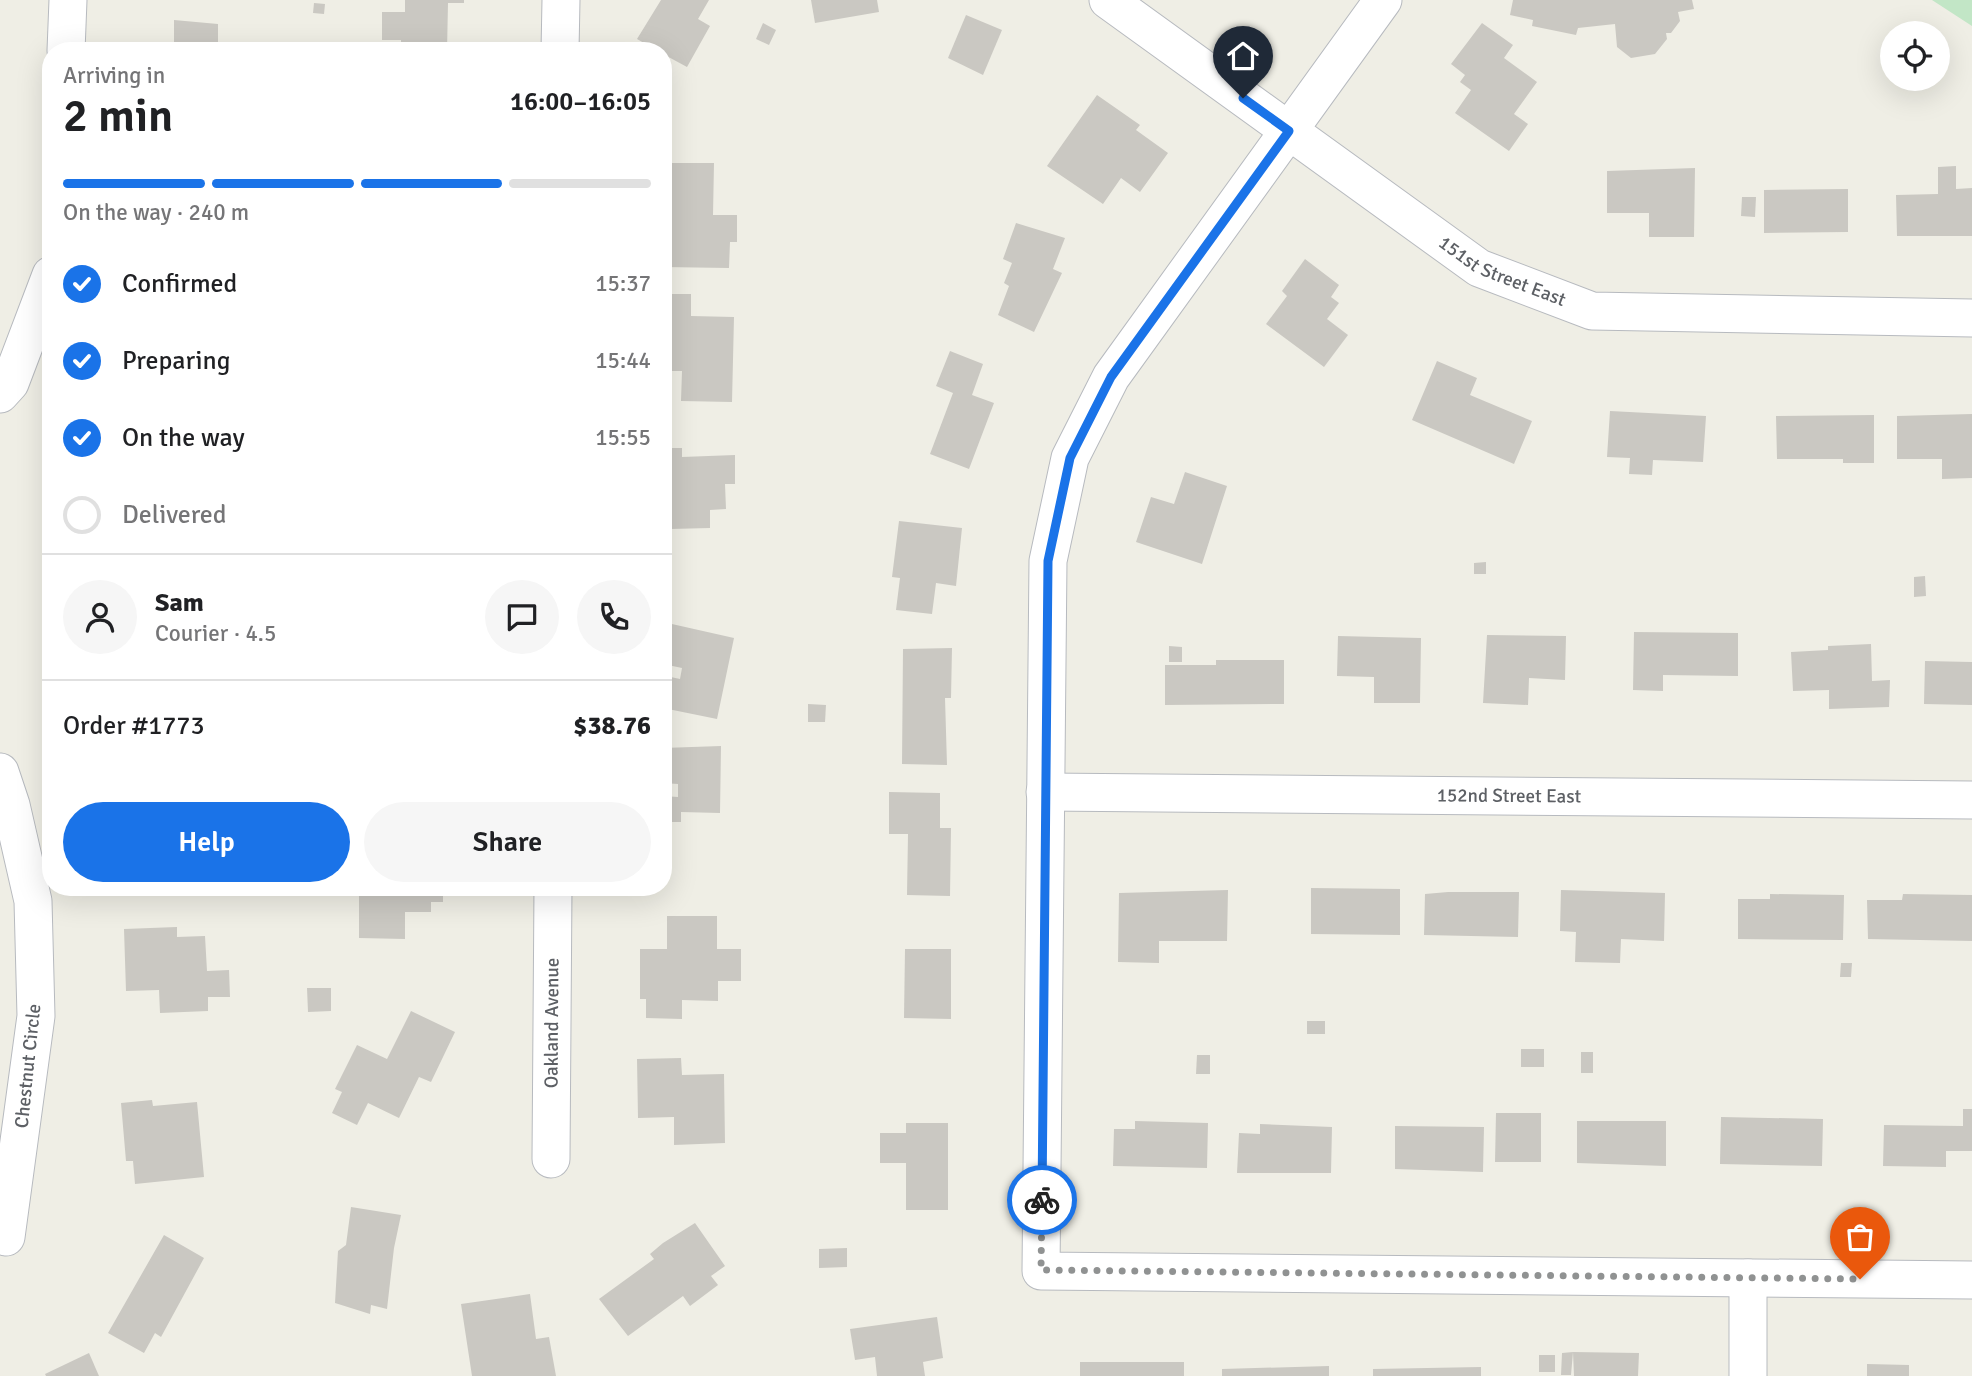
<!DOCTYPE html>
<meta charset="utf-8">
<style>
body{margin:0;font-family:Signika,sans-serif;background:#f6f6f6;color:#202124;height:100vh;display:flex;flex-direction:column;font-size:26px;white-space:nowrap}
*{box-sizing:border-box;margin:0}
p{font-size:23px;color:#757577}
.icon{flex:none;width:38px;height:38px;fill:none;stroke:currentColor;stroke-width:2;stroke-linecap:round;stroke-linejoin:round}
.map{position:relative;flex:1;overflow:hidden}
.details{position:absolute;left:42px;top:42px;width:630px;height:854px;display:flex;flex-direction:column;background:#fff;border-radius:28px;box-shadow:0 7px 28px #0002}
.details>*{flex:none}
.buttons{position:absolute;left:1880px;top:21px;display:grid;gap:14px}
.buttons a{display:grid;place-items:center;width:70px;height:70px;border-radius:50%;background:#fff;box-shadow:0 7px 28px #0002;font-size:35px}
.pin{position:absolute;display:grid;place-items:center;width:60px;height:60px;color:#fff;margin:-72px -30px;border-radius:50% 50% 50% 0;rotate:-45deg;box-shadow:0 0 7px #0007}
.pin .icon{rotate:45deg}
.courier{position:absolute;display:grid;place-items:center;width:70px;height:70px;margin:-35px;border:5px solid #1a73e8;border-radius:50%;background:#fff;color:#222;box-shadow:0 2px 9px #0007}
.summary em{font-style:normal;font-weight:600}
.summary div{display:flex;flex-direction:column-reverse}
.summary{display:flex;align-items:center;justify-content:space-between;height:119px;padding:0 21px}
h1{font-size:46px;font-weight:600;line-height:52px}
.bar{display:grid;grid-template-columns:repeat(4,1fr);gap:10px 7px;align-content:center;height:84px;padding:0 21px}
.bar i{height:9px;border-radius:5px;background:#e0e0e0}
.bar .selected{background:#1a73e8}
.bar p{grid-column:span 4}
.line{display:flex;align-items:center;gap:18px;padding:0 21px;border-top:2px solid #e0e0e0}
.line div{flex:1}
.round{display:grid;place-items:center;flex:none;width:74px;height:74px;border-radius:37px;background:#f6f6f6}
ol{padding:0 21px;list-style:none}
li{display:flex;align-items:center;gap:21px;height:77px}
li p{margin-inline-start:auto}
li .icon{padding:7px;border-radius:50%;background:#1a73e8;color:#fff;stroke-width:4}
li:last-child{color:#757577}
li i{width:38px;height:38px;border:4px solid #e0e0e0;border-radius:50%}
.action{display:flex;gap:14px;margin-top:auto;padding:14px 21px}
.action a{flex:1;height:80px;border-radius:42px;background:#1a73e8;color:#fff;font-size:28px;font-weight:600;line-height:80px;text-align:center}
.action a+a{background:#f6f6f6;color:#202124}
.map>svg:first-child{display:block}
</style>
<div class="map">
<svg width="1972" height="1376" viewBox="0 0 1972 1376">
<rect width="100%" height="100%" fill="#efeee5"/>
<path fill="#c2e6c6" d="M1932 0H1972V26Z"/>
<g fill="#cac8c2">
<path d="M405 0H464V3H448L447 51H401V40H382V12H405Z"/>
<path d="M661 0H709L698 19 710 26 687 67 663 54V51H658L637 39Z"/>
<path d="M811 0H877L879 12 815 23Z"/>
<path d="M1513 0H1692L1694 9 1678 12 1680 21 1671 33H1666L1667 39 1655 54 1631 58 1617 47 1615 24 1578 28 1576 35 1532 26 1533 20 1510 15Z"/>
<path d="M314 3 325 4 324 14 313 13Z"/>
<path d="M966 15 1002 30 983 75 948 58Z"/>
<path d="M174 20 218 24V51H174Z"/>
<path d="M763 23 776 30 769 45 756 39Z"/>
<path d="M1482 23 1513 45 1504 58 1537 82 1514 114 1528 124 1509 151 1455 113 1471 90 1460 82 1465 75 1451 64Z"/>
<path d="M1097 95 1140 125 1136 130 1168 153 1140 192 1121 178 1103 204 1047 166Z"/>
<path d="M670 163H714L713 215H737V242H730L729 268 663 267V198L670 199Z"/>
<path d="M1956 166V189L1972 188V236H1897L1896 195 1938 194V167Z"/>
<path d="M1695 168 1694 237H1649V213H1607V171Z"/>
<path d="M1848 189V232L1764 233V190Z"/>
<path d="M1742 197H1756L1755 217 1741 216Z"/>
<path d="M1016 223 1065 238 1053 269 1062 273 1034 332 998 315 1009 286 1004 283 1012 263 1003 259Z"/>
<path d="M1305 259 1339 285 1331 297 1339 303 1327 319 1348 335 1324 367 1266 324 1287 296 1282 291Z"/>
<path d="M663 294H691V316L734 317 732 402 681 401 682 371H663Z"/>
<path d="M950 351 983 364 972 395 994 403 969 469 930 454 953 393 936 386Z"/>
<path d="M1437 361 1477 378 1470 395 1532 421 1514 464 1412 420Z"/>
<path d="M1610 411 1706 416 1703 462 1653 460 1652 475 1629 474 1630 458 1607 457Z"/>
<path d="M1972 414V478L1942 479V459H1897V416Z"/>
<path d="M1874 415V463H1843V459H1777L1776 416Z"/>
<path d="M663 448H682V457L735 455V484H725L726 509 710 510V528L670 529 669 484H663Z"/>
<path d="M1185 472 1227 486 1202 564 1136 542 1151 497 1174 504Z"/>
<path d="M899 521 962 528 956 586 936 583 932 614 896 610 900 578 892 577Z"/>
<path d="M1486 562V574H1474V563Z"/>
<path d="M1925 576 1926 596 1914 597V577Z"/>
<path d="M663 622 734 638 717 719 663 708 666 676 680 679 682 668 663 664Z"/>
<path d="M1634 632 1738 633V676L1663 675V691L1633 690Z"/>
<path d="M1487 635 1566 636 1565 680 1529 678 1528 705 1483 703Z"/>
<path d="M1338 636 1421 638 1420 703H1374V677L1337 676Z"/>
<path d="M1871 644 1872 681 1890 680 1889 707 1829 709V690L1793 691 1791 652 1828 650V646Z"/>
<path d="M1169 646 1182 647V662H1169Z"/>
<path d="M952 648 951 698H945L947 765 902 764 903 649Z"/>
<path d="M1216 660H1284V704L1165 705V665H1216Z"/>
<path d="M1925 661 1972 662V705L1924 704Z"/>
<path d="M808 704 826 705 825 722H808Z"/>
<path d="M721 746 720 813 681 812V822H663V796L678 797V784L663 783V748Z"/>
<path d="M889 792 940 793V828H951L950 896 907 895 908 834H889Z"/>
<path d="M359 887H443V902H431V912H405V939L359 938Z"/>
<path d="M1311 888 1400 889V935L1311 934Z"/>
<path d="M1228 890 1227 941H1159V963L1118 962 1119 893Z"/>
<path d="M1561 890 1665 893 1664 941 1621 939 1620 963 1575 962 1576 932 1560 931Z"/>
<path d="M1448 892H1519L1518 937 1424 935 1425 894Z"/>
<path d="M1770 894 1844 895 1843 940 1738 939V899H1770Z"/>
<path d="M1903 894 1972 895V941L1868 939 1867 900H1902Z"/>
<path d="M667 916H717V949H741V981H718V1001L682 1000V1019L646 1018V999H640V949H667Z"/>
<path d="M177 927V937L205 936 207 971 229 970 230 997H208V1011L160 1013 159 990 126 991 124 929Z"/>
<path d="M905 949H951V1019L904 1018Z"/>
<path d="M1841 963H1852L1851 977H1840Z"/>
<path d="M307 988H331V1011L308 1012Z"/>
<path d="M411 1011 455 1032 431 1082 419 1077 399 1118 368 1103 357 1125 332 1113 342 1092 335 1089 357 1045 387 1059Z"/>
<rect x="1307" y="1021" width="18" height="13"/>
<rect x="1521" y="1049" width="23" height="18"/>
<rect x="1581" y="1052" width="12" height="21"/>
<path d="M1197 1055H1210V1074H1196Z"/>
<path d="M681 1058 682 1075 724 1074 725 1143 674 1145V1117L638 1118 637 1059Z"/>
<path d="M152 1100 153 1106 197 1102 204 1177 135 1184 133 1161H126L121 1103Z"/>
<path d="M1963 1109H1972V1151H1946V1167L1883 1166 1884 1125 1963 1126Z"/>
<path d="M1496 1113H1541V1162H1495Z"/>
<path d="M1721 1117 1823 1119 1822 1166 1720 1164Z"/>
<path d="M1135 1121 1208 1123 1207 1168 1113 1166 1114 1129H1135Z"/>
<path d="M1577 1121H1666V1166L1577 1163Z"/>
<path d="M906 1123H948V1210H906V1163H880V1133H906Z"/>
<path d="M1260 1124 1332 1127 1331 1173H1237L1239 1133 1260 1134Z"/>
<path d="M1395 1126 1484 1127 1483 1172 1395 1169Z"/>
<path d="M351 1207 401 1215 394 1248 387 1309 371 1305 370 1314 335 1303 338 1251 346 1245Z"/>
<path d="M695 1223 725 1266 711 1276 718 1285 690 1306 683 1296 628 1336 599 1299 654 1259 650 1254 663 1243Z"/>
<path d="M164 1235 204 1258 161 1337 155 1333 144 1353 108 1333Z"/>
<path d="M847 1248V1267L819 1268V1249Z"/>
<path d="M530 1294 536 1339 549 1337 556 1376H472L461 1304Z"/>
<path d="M937 1317 943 1358 923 1362 925 1376H877L875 1357 855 1360 850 1329Z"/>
<path d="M1573 1352 1639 1353 1638 1376H1574L1573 1352 1571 1375H1561L1562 1353Z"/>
<path d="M89 1353 99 1376H46L45 1374Z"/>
<rect x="1539" y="1355" width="16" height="17"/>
<rect x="1080" y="1362" width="104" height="14"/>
<path d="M1867 1364 1909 1365V1376H1867Z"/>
<path d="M1329 1366V1376H1222V1369Z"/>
<path d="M1481 1367V1376H1373V1369Z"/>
</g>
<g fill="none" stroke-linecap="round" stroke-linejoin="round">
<defs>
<g id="minor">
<path id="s1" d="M1108 0 1479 268 1592 311 1972 318"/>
<path d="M1383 0 1111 377 1070 458 1048 561 1041 1271 1972 1280"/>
<path d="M66 51 68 0"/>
<path d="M560 51 561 0"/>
<path d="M0 394 10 383 51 275"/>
<path d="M0 772 11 805 33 901 36 1016 6 1237"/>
<path id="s2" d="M1045 792 1972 800"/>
<path id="s3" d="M551 1159 553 887"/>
<path d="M1748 1376V1278"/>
</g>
</defs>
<use href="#minor" stroke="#b7babf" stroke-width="39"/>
<use href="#minor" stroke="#fff" stroke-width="37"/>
</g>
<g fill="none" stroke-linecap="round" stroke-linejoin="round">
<path stroke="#909292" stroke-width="7" stroke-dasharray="0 12.6" d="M1042 1200 1041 1270 1860 1279"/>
<path stroke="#1a73e8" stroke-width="9" d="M1042 1200 1048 561 1070 458 1111 377 1289 131 1243 98"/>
</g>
<g text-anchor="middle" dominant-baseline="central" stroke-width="7" stroke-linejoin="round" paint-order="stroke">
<g font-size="19" fill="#5d6065" stroke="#fff">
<text stroke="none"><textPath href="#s1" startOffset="480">151st Street East</textPath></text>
<text stroke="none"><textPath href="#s2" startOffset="464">152nd Street East</textPath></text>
<text stroke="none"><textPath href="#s3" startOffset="136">Oakland Avenue</textPath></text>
<text transform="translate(28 1066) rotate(-84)">Chestnut Circle</text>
</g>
</g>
</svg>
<div class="buttons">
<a><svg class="icon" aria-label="locate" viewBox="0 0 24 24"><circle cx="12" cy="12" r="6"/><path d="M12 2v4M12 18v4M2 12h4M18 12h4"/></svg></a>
</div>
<div class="pin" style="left:1860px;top:1279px;background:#ea580c"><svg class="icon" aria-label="bag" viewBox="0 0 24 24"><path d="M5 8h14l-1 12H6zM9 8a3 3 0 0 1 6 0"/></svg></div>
<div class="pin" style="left:1243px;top:98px;background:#1f2937"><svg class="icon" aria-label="home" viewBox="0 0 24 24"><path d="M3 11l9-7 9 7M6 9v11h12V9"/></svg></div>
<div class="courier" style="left:1042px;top:1200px"><svg class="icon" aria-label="bike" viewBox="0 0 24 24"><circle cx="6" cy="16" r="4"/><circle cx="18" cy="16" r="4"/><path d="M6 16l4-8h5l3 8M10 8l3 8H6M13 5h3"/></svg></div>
<section class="details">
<div class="summary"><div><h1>2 min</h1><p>Arriving in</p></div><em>16:00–16:05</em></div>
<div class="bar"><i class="selected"></i><i class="selected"></i><i class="selected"></i><i></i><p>On the way · 240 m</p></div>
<ol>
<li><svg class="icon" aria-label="check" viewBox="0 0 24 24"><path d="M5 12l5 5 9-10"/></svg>Confirmed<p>15:37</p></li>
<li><svg class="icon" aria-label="check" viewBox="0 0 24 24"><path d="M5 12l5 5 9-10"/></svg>Preparing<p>15:44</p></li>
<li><svg class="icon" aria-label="check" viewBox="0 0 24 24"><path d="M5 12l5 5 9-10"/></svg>On the way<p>15:55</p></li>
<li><i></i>Delivered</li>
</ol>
<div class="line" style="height:126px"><a class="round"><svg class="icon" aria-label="person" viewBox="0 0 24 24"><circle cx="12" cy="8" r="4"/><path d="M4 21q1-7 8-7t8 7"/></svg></a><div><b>Sam</b><p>Courier · 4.5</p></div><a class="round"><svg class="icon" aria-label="chat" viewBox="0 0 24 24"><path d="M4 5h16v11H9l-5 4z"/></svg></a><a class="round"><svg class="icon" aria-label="phone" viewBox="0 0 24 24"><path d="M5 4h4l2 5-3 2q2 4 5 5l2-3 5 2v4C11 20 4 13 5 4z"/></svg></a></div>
<div class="line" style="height:91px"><div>Order #1773</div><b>$38.76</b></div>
<div class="action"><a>Help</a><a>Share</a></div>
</section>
</div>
